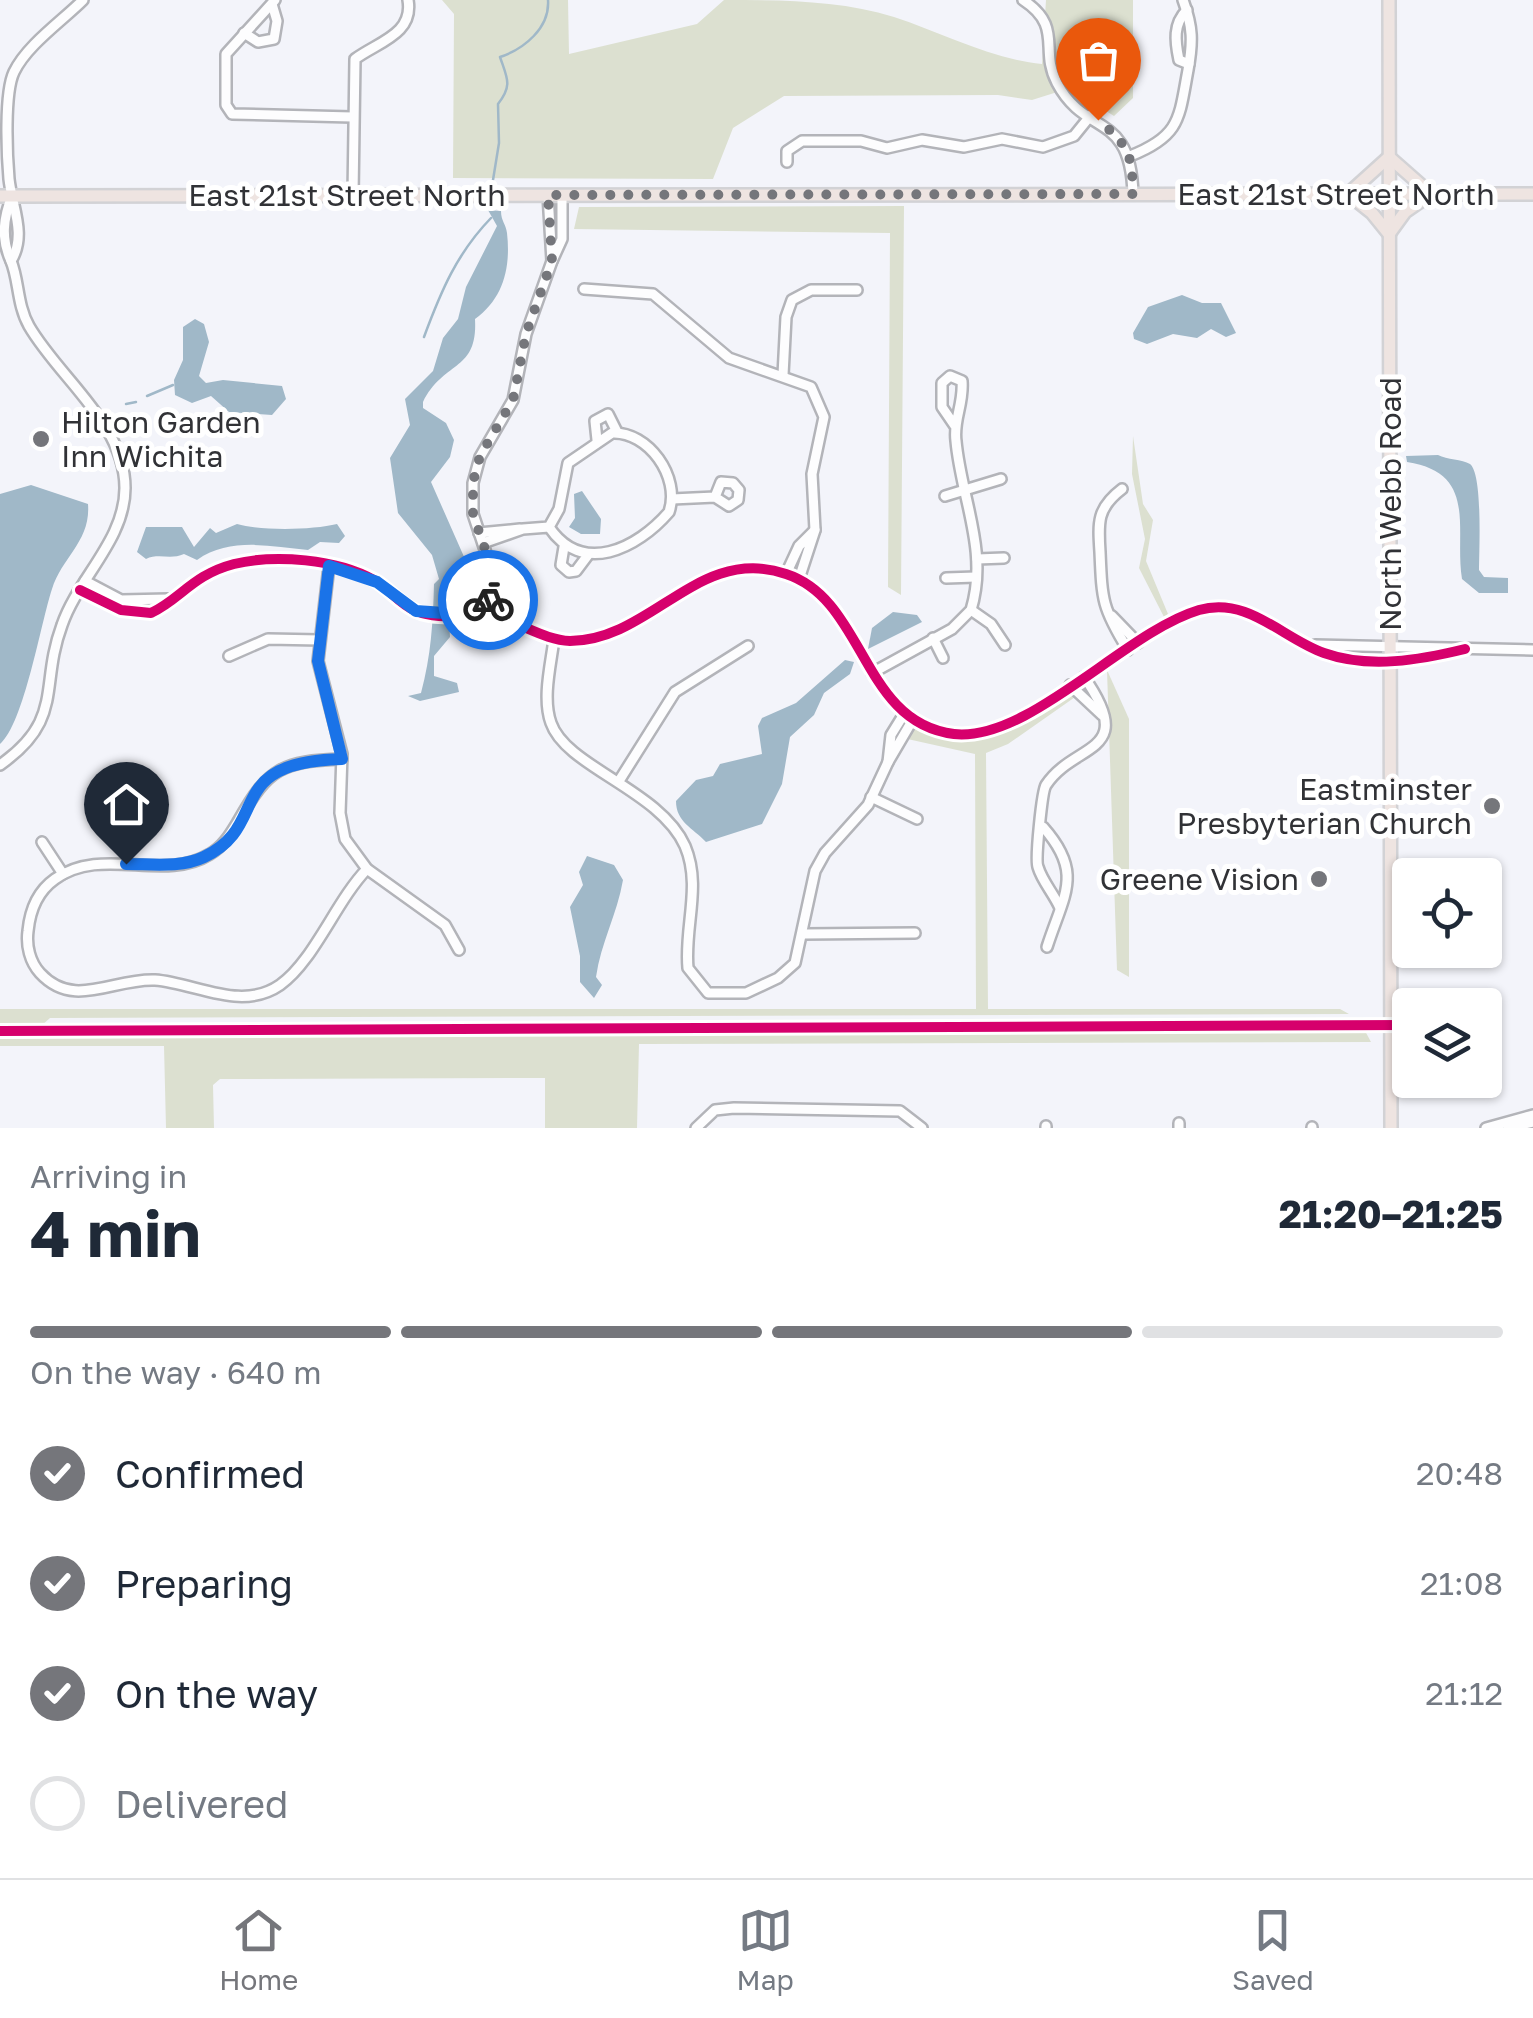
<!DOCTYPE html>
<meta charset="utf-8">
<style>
body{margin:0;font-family:"Golos Text",sans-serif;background:#f2f2f3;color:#1f2937;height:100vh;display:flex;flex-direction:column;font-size:38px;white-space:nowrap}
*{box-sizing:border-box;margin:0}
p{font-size:32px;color:#747a83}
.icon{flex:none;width:55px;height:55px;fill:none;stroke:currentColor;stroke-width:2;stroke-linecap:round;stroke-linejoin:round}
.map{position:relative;height:1128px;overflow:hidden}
.details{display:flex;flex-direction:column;background:#fff;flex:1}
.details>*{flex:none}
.buttons{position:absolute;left:1392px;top:858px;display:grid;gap:20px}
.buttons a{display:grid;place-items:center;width:110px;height:110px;border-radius:10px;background:#fff;box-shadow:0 2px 8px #0004;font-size:50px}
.pin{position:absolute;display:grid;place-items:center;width:85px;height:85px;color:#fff;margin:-102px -42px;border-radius:50% 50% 50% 0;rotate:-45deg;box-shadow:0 0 10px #0007}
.pin .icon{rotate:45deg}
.courier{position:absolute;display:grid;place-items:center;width:100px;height:100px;margin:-50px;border:8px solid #1a73e8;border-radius:50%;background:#fff;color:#222;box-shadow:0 2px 12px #0007}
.head em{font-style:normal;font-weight:700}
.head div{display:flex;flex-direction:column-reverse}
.head{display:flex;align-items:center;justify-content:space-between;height:170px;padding:0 30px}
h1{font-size:65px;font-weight:700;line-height:75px}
.bar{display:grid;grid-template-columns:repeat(4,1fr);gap:15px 10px;align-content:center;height:120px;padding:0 30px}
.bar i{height:12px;border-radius:8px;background:#e0e1e3}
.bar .active{background:#75767b}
.bar p{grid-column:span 4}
ol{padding:0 30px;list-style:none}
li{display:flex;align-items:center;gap:30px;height:110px}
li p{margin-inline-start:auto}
li .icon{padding:10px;border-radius:50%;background:#75767b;color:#fff;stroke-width:4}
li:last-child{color:#747a83}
li i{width:55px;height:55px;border:5px solid #e0e1e3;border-radius:50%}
.dock{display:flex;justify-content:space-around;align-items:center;height:140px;border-top:2px solid #e0e1e3;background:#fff;font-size:28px;color:#747a83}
.dock a{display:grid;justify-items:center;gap:5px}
.dock .active{color:#75767b}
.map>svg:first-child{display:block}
</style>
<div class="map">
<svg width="1533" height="1128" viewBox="0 0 1533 1128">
<rect width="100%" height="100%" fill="#f3f4fa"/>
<g fill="#dce0d0">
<path d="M442 0H568L569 54 697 24 724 0C780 0 840 0 894 17 943 33 991 59 1042 64L1046 0H1133V98L1114 116 1070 88 1032 100 998 95 784 96 733 128 713 179 453 178 454 14Z"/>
<path d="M904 206 901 595 888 587 890 233 574 229 579 207Z"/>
<path d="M1133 436 1143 504 1153 520 1146 561 1168 614 1164 617 1139 568 1145 539 1132 474Z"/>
<path d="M1107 670 1129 719V977L1117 970Z"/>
<path d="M1070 692 1078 695 1008 744 986 753 988 1009H1340L1349 1014 50 1018 41 1026 0 1027V1009H976L975 754 903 738 912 721C963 766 1024 720 1070 692Z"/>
<path d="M1364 1029 1371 1042 639 1044 637 1128H545V1078L220 1079 213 1085 214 1128H166L164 1046H0V1034Z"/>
</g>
<g fill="#a0b8c8">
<path d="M488 210 501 211C501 221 506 224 507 233 511 268 503 299 475 319 478 372 444 360 423 402V408L446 423 454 440 450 457 431 482 465 559 447 592 450 637 434 656V676L457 683 459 692 420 701 408 696 421 693C431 656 433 623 434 584L439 579 432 555 398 513 390 458 410 425 405 399 433 371 443 338 458 319 466 287 497 226Z"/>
<path d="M1182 295 1202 303H1221L1236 333 1226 337 1211 329 1197 338 1173 334 1147 344 1134 339 1133 333 1148 307Z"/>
<path d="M195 319 204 324 209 342 199 376 206 383 223 380 282 386 286 399 272 415 229 412 211 396 192 403 175 395 174 380 183 360V327Z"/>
<path d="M1438 455C1447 460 1462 459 1470 464 1483 474 1479 552 1479 570L1484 577 1508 578V593H1479L1462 579C1454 530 1479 473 1407 462L1406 456Z"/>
<path d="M31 485 88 504C91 541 62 557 52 589 41 622 24 724 0 744V494Z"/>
<path d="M582 491 601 519 600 534H581L569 527 575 518 574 494Z"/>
<path d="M237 524C261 531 313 530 337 524L345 536 339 543 320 542 308 550C269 546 230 537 197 560L184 554C171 560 158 553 146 559L137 552 146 527H182L194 547 210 528 216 533Z"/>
<path d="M893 612 917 615 922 622 868 649 872 628Z"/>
<path d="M845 660 854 662 850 674 824 693 814 715 790 737 782 784 762 824 706 842C693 828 676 822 676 801L696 780 713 776 720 764 762 754 758 726 762 718 796 703Z"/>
<path d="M587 856 614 865 623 880C617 915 601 942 596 977L602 985 594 998 580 982V956L570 907 583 885 579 872Z"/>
</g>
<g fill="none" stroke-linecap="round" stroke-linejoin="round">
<g stroke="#a0b8c8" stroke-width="2.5">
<path d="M493 180 499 143 498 104C513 85 507 78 500 57 524 49 550 28 548 0"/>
<path d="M424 337C441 291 457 253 491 218"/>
<path d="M147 396 173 385"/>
<path d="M126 404 136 402"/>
</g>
<defs>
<g id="minor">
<path d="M275 0 226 54V105L232 114 352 117"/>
<path d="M1023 0C1064 27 1039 49 1057 83 1086 138 1131 110 1133 195"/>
<path d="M1187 10C1173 24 1175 41 1179 60L1189 64"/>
<path d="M244 33 258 42 274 39 277 21 272 4"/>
<path d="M1130 156C1181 136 1179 118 1188 70 1193 42 1193 27 1183 0"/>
<path d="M787 162V151L802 141H861L887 148 922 140 964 147 1002 139 1043 147 1074 136 1091 115"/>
<path d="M353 195 355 59C378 42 414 34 408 0"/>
<path d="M548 195 552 261"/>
<path d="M11 261C27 235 12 207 9 179 7 156 4 93 14 72 27 45 62 21 83 0"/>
<path d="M584 289 653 294 729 358 811 387 824 417 812 474 815 530"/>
<path d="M783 375 786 317 792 300 811 290H857"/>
<path d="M597 440 595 421 608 414 617 432"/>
<path d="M1122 489C1097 508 1098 522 1100 552 1102 600 1102 608 1128 650"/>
<path d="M945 496 1001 479"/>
<path d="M672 499 715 497 729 506 738 500 739 490 733 483 721 482 715 497"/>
<path d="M479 533 520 529"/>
<path d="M483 543 523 529 549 527C582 576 637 549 669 512 681 477 648 431 612 433L568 463 559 509 549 527"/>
<path d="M564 547 561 565 569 572 576 571 588 555"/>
<path d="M977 559 1004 558"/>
<path d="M329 566 318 661 342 754 340 813 345 839 367 869 445 925 459 950"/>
<path d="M786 574 799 546 815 530 799 579"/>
<path d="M946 578 976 577"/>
<path d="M85 581 121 600 168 599"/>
<path d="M80 590 121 610 151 613C181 599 192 575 234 564 275 554 337 559 374 580 390 589 399 604 416 611 442 622 472 612 499 618 523 624 545 640 570 641 651 641 699 544 786 574 866 600 861 723 954 734 1029 742 1125 632 1199 610 1248 596 1282 638 1324 653 1369 669 1420 660 1465 649"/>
<path d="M971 610 991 624 1005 645"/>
<path d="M487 616 490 565 473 514V483L480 457 513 400 526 334 552 261 562 239V195"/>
<path d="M1112 616 1138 643"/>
<path d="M933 638 943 658"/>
<path d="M554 639C551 664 542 698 551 723 566 767 660 790 685 846 702 886 684 927 688 968L708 993H746L778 978 795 963 815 871 825 853 868 805 888 762"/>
<path d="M1315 645 1533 650"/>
<path d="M229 656 268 639 320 640"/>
<path d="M872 673 952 629 971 610C989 551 961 498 956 441 953 420 964 404 962 381L950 376 942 383V407L955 426"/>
<path d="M1070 685 1102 715"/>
<path d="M904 714 891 735 888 762 912 721"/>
<path d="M342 759C283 761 268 768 239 820 231 833 224 846 210 854 163 883 102 845 55 879 38 891 30 910 28 931 26 946 30 962 40 973 74 1010 113 978 155 980 196 983 241 1012 280 985 314 961 336 901 367 869"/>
<path d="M0 765C65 719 39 687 62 625 78 578 125 540 125 488 125 424 59 378 29 326 17 305 19 280 11 261 1 239 3 219 12 196"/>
<path d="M619 781 675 692 748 646"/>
<path d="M871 797 917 819"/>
<path d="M1043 827C1084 873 1064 894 1047 947"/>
<path d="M42 842 63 874"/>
<path d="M1060 908C1054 894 1042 881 1038 867 1035 860 1042 791 1046 785 1074 742 1139 755 1084 677"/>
<path d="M804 934 915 933"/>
<path d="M1046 1126V1128"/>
<path d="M696 1128 715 1110 734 1108 900 1111 922 1128"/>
<path d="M1179 1128V1123"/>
<path d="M1312 1128V1127"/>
<path d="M1486 1128 1533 1115"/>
<path d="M1508 1128 1533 1122"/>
</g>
<g id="major">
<path d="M1389 0 1391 1128"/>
<path d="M1389 157 1431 194 1405 212 1389 234 1372 213 1348 194Z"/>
<path d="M0 196 1533 194"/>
</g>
</defs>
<use href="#minor" stroke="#b3b4b9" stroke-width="14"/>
<use href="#major" stroke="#d2d2d5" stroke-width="16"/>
<use href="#minor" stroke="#fdfdfe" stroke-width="9"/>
<use href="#major" stroke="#eee4e1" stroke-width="11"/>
<defs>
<g id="cycleway">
<path d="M80 590 121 610 151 613C181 599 192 575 234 564 275 554 337 559 374 580 390 589 399 604 416 611 442 622 472 612 499 618 523 624 545 640 570 641 651 641 699 544 786 574 866 600 861 723 954 734 1029 742 1125 632 1199 610 1248 596 1282 638 1324 653 1369 669 1420 660 1465 649"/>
<path d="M0 1031 1410 1025"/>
</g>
</defs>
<use href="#cycleway" stroke="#fff" stroke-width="16"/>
<use href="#cycleway" stroke="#d6006c" stroke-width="10"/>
</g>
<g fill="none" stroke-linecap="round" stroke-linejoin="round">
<path stroke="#75767b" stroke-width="10" stroke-dasharray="0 18" d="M488 600 490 564 473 514V482L480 456 513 400 526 334 552 261 548 195 1133 194C1132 153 1129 146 1098 120"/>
<path stroke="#1a73e8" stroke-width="12" d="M126 864C152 864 181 868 204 857 272 825 221 762 342 759L318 661 329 566 377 582 416 611 486 616 488 600"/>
</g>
<g fill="#75767b" stroke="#fff" stroke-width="4">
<circle cx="41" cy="439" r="10"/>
<circle cx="1492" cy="806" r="10"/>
<circle cx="1319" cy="879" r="10"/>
</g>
<g text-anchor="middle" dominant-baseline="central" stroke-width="10" stroke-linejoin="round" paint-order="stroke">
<g font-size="30" fill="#313236" stroke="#fff">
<text x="1336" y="194">East 21st Street North</text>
<text x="347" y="195">East 21st Street North</text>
<text transform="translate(1390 504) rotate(-90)">North Webb Road</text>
</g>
<g font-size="30" fill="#313236" stroke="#fff" text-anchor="end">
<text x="61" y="422" text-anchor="start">Hilton Garden<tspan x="61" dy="34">Inn Wichita</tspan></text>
<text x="1472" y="789">Eastminster<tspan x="1472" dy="34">Presbyterian Church</tspan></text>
<text x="1299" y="879">Greene Vision</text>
</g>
</g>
</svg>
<div class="buttons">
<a><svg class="icon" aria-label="locate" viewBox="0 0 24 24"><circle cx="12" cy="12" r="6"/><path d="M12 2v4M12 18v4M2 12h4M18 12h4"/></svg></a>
<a><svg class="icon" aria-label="layers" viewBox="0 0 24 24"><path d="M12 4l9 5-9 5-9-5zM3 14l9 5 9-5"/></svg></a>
</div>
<div class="pin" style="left:1098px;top:120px;background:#ea580c"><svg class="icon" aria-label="bag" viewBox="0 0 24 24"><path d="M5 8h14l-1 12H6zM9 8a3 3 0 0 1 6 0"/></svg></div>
<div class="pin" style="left:126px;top:864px;background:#1f2937"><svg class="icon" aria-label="home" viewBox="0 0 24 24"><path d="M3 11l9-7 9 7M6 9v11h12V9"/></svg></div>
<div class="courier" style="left:488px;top:600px"><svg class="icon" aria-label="bike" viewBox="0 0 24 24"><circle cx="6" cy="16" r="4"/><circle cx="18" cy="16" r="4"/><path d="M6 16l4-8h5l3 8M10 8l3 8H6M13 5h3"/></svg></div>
</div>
<section class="details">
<div class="head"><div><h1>4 min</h1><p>Arriving in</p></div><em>21:20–21:25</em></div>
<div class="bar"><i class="active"></i><i class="active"></i><i class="active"></i><i></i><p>On the way · 640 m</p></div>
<ol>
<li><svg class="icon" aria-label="check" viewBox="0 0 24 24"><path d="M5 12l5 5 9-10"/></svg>Confirmed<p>20:48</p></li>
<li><svg class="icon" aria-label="check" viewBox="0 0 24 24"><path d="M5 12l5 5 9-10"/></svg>Preparing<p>21:08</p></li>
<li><svg class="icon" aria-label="check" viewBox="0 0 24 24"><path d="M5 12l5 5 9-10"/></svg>On the way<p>21:12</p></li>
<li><i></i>Delivered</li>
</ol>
</section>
<nav class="dock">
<a class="active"><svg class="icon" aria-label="home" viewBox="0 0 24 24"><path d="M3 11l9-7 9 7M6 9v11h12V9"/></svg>Home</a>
<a><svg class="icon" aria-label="map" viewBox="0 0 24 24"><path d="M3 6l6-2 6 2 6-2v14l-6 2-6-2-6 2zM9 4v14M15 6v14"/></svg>Map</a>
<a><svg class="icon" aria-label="saved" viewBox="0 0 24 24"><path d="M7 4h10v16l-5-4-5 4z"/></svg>Saved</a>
</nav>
